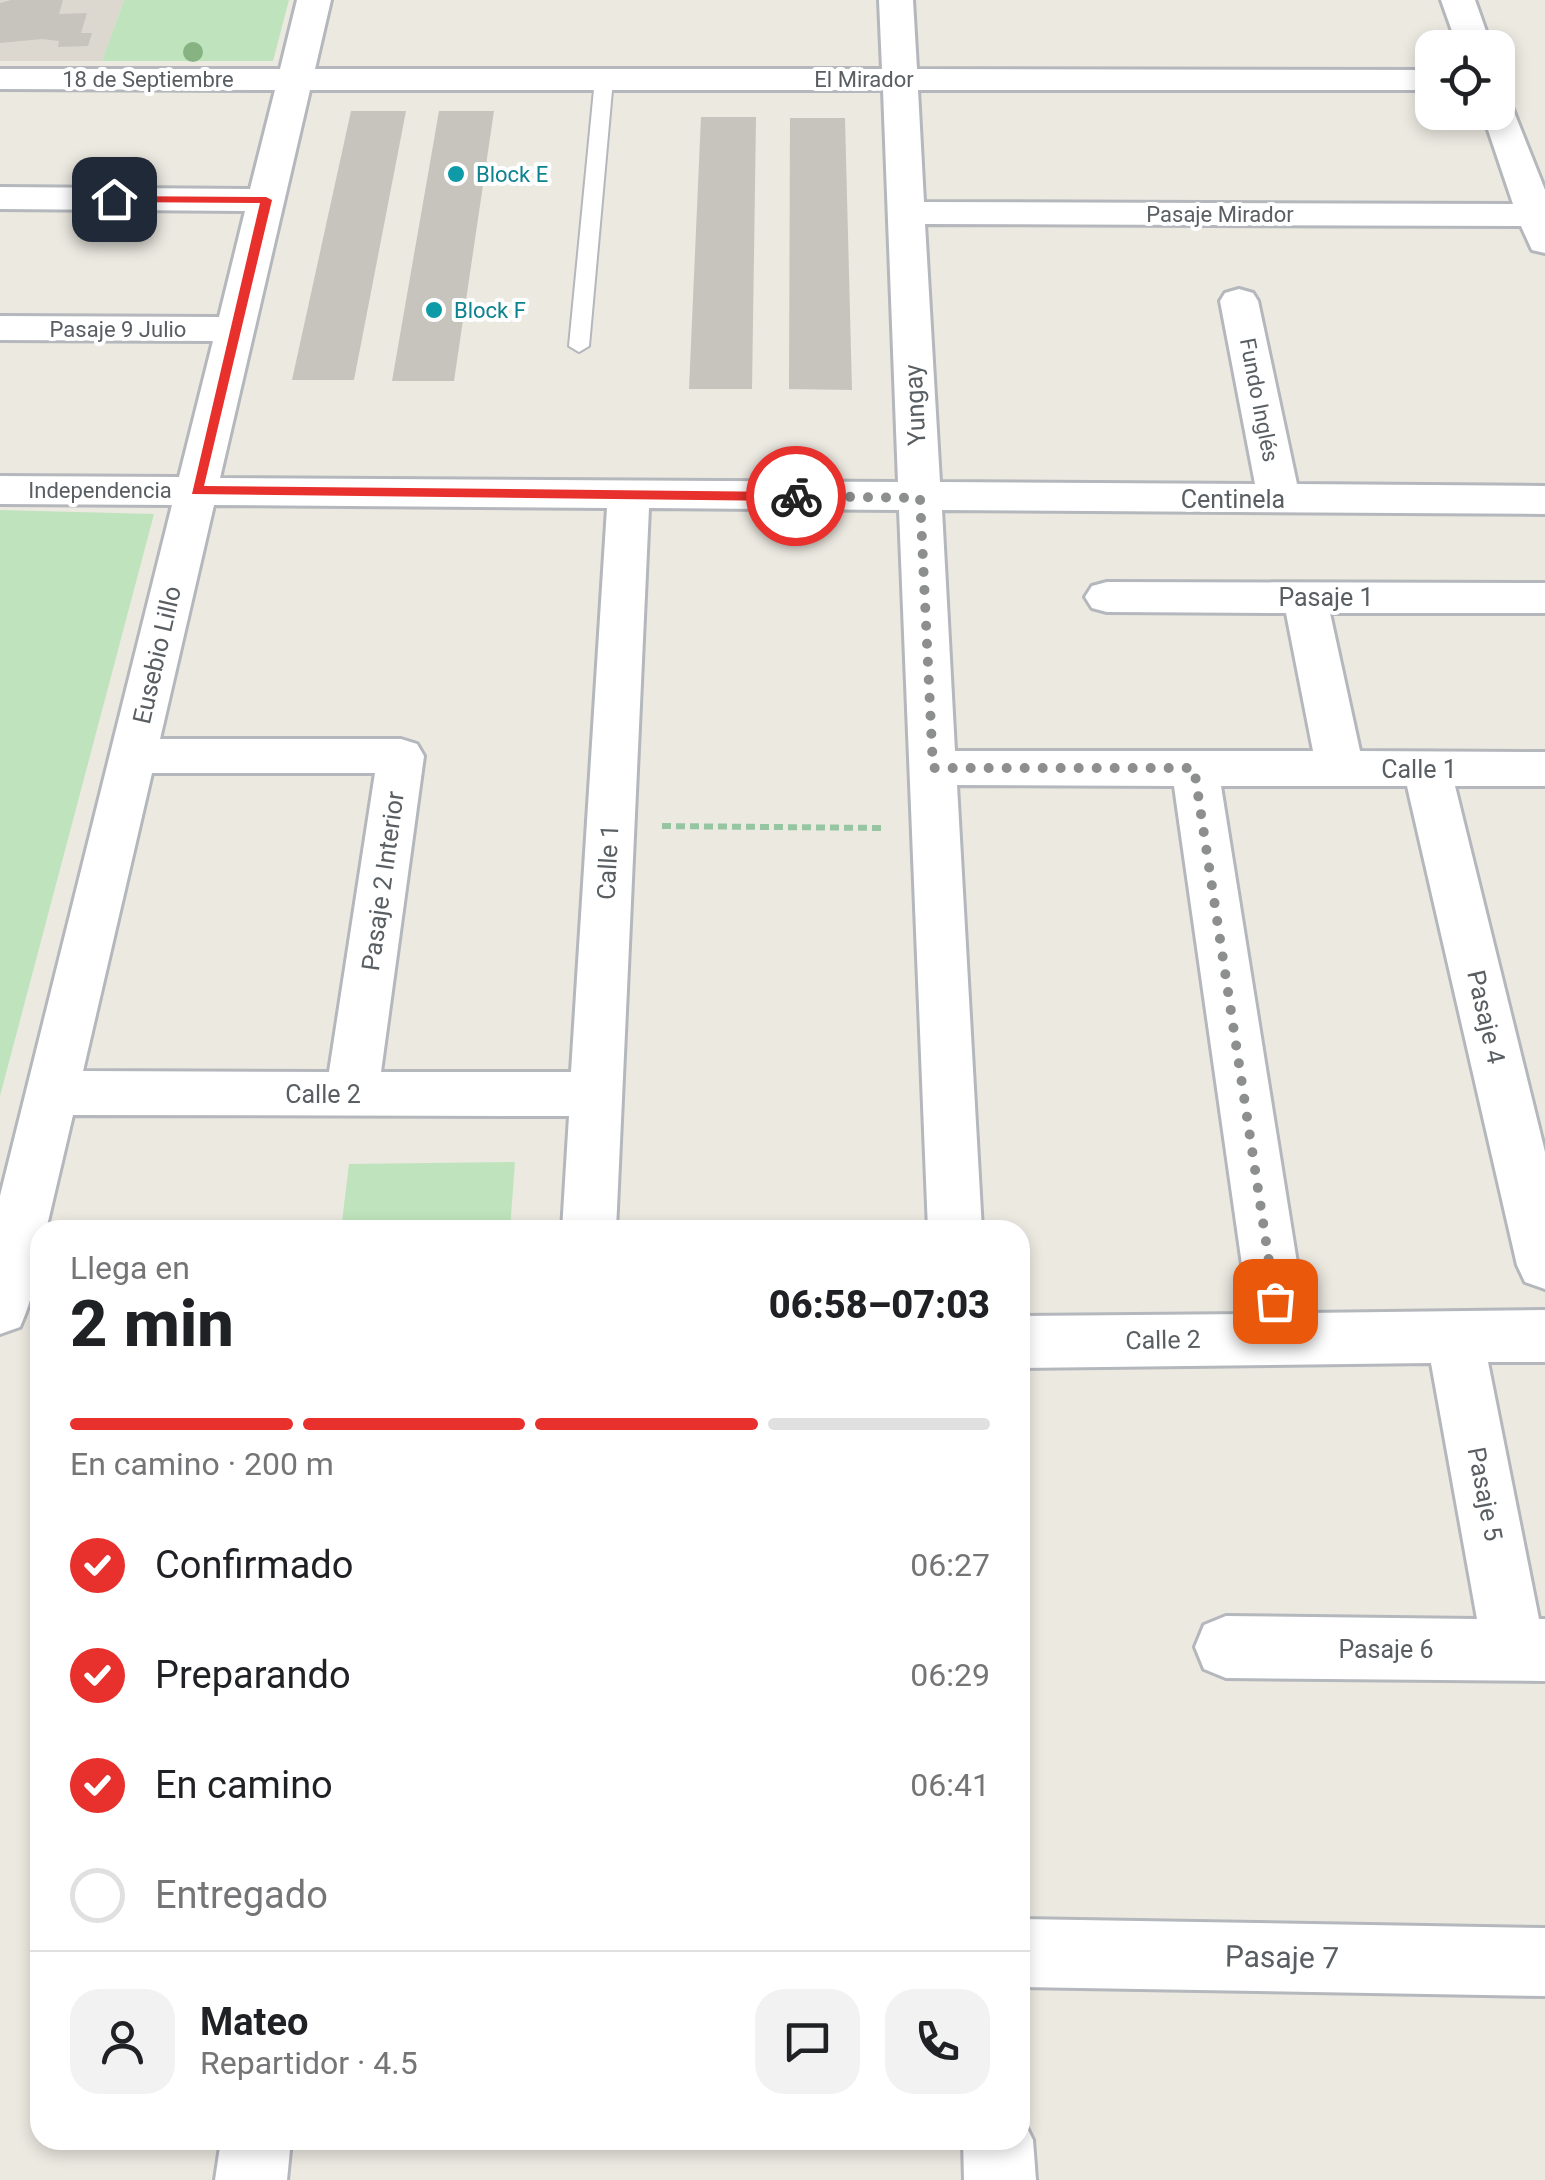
<!DOCTYPE html>
<html lang="es">
<meta charset="utf-8">
<style>
body{margin:0;font-family:Roboto,sans-serif;background:#f2f2f2;color:#202124;height:100vh;display:flex;flex-direction:column;font-size:38px;white-space:nowrap}
*{box-sizing:border-box;margin:0}
p{font-size:32px;color:#757577}
.icon{flex:none;width:55px;height:55px;fill:none;stroke:currentColor;stroke-width:2;stroke-linecap:round;stroke-linejoin:round}
.map{position:relative;flex:1;overflow:hidden}
.details{position:absolute;left:30px;top:1220px;width:1000px;height:930px;display:flex;flex-direction:column;background:#fff;border-radius:30px;box-shadow:0 5px 15px #0003}
.details>*{flex:none}
.tools{position:absolute;left:1415px;top:30px;display:grid;gap:20px}
.tools a{display:grid;place-items:center;width:100px;height:100px;border-radius:20px;background:#fff;box-shadow:0 5px 15px #0003;font-size:50px}
.pin{position:absolute;display:grid;place-items:center;width:85px;height:85px;color:#fff;margin:-42px;border-radius:20px;box-shadow:0 5px 15px #0006}
.courier{position:absolute;display:grid;place-items:center;width:100px;height:100px;margin:-50px;border:8px solid #e8312c;border-radius:50%;background:#fff;color:#222;box-shadow:0 2px 12px #0007}
.summary em{font-style:normal;font-weight:800}
.summary div{display:flex;flex-direction:column-reverse}
.summary{display:flex;align-items:center;justify-content:space-between;height:170px;padding:0 40px}
h1{font-size:65px;font-weight:800;line-height:75px}
.bar{display:grid;grid-template-columns:repeat(4,1fr);gap:15px 10px;align-content:center;height:120px;padding:0 40px}
.bar i{height:12px;border-radius:8px;background:#e0e0e0}
.bar .on{background:#e8312c}
.bar p{grid-column:span 4}
.line{display:flex;align-items:center;gap:25px;padding:0 40px;border-top:2px solid #e0e0e0}
.line div{flex:1}
.round{display:grid;place-items:center;flex:none;width:105px;height:105px;border-radius:30px;background:#f2f2f2}
ol{padding:0 40px;list-style:none}
li{display:flex;align-items:center;gap:30px;height:110px}
li p{margin-inline-start:auto}
li .icon{padding:10px;border-radius:50%;background:#e8312c;color:#fff;stroke-width:4}
li:last-child{color:#757577}
li i{width:55px;height:55px;border:5px solid #e0e0e0;border-radius:50%}
.map>svg:first-child{display:block}
</style>
<div class="map">
<svg width="1545" height="2180" viewBox="0 0 1545 2180">
<rect width="100%" height="100%" fill="#ece9e1"/>
<path fill="#dcd8cf" d="M0 0H124L102 61H0Z"/>
<g fill="#bfe4bd">
<path d="M124 0H289L273 61H102Z"/>
<path d="M0 510 154 514 0 1096Z"/>
<path d="M515 1162 510 1230H341L349 1164Z"/>
</g>
<g fill="#c7c4be">
<path d="M11 0H63L59 14 87 13 81 33H92L88 46 58 47 59 41 42 39 0 43V3Z"/>
<path d="M351 111H406L354 380H292Z"/>
<path d="M439 111H494L454 381H392Z"/>
<path d="M701 117H756L752 389H689Z"/>
<path d="M790 118H845L852 390 789 389Z"/>
</g>
<g fill="none" stroke-linecap="round" stroke-linejoin="round">
<defs>
<path id="lane" d="M604 74 613 79 589 346 579 352 569 346 595 79Z"/>
<g id="street">
<path d="M297 0H331L315 69H882L879 0H913L917 69 1432 70V90H918L924 202 1513 204 1482 112H1498V99L1510 102 1545 190V253L1532 250 1521 226 925 224 940 482 1255 484 1220 301 1225 293 1239 289 1253 293 1258 301 1297 484 1545 486V514L942 510 955 751H1313L1286 613 1107 612 1092 608 1085 597 1092 586 1107 582 1545 583V613H1330L1360 751 1545 752V786H1455L1545 1152V1289L1525 1282 1517 1265 1407 786H1221L1305 1313 1545 1310V1362H1488L1539 1619H1545V1681L1226 1678 1204 1669 1195 1647 1204 1625 1226 1616 1477 1619 1431 1363 1020 1368V1316L1249 1314 1174 786 957 785 982 1230H928L899 510 649 508 616 1230H562L569 1116 73 1115 46 1230H40C40 1263 34 1296 20 1327L0 1334V1196L172 505 0 504V476L179 477 213 341 0 340V316L219 317 245 211 0 209V187L250 189 275 90 0 89V69H280ZM310 90H883L898 482 220 478ZM214 505 607 508 571 1072H381L424 756 417 744 401 739H160ZM152 773H375L329 1072 83 1071Z"/>
<path d="M1441 0H1475L1492 48H1458Z"/>
<path d="M1020 1919 1545 1928V1996L1020 1987Z"/>
<path d="M1020 2114 1033 2140 1036 2180H964L963 2140H1020Z"/>
<path d="M221 2140H291L287 2180H215Z"/>
</g>
</defs>
<use href="#lane" stroke="#b4b7bc" stroke-width="4"/>
<use href="#street" stroke="#b4b7bc" stroke-width="6"/>
<path stroke="#96c5a2" stroke-width="6" stroke-dasharray="9 5" stroke-linecap="butt" d="M662 826 884 828"/>
<use href="#lane" fill="#fff" fill-rule="evenodd"/>
<use href="#street" fill="#fff" fill-rule="evenodd"/>
</g>
<circle fill="#87b282" cx="193" cy="52" r="10"/>
<path fill="#e8312c" d="M110 196 266 197 272 200 204 486 796 492 802 496 796 501 192 494 260 203 114 202Z"/>
<g fill="none" stroke-linecap="round" stroke-linejoin="round">
<path stroke="#8c8f8e" stroke-width="10" stroke-dasharray="0 18" d="M796 496 920 498 933 768H1194L1275 1301"/>
</g>
<g fill="#0f9aa8" stroke="#fff" stroke-width="4">
<circle cx="456" cy="174" r="10"/>
<circle cx="434" cy="310" r="10"/>
</g>
<g text-anchor="middle" dominant-baseline="central" stroke-width="8" stroke-linejoin="round" paint-order="stroke">
<g font-size="22" fill="#595e62" stroke="#fff">
<text x="148" y="79">18 de Septiembre</text>
<text x="864" y="79">El Mirador</text>
<text x="1220" y="214">Pasaje Mirador</text>
<text x="118" y="329">Pasaje 9 Julio</text>
<text transform="translate(1259 400) rotate(79)">Fundo Inglés</text>
<text x="100" y="490">Independencia</text>
</g>
<g font-size="22" fill="#0d838f" stroke="#fff" text-anchor="start">
<text x="476" y="174">Block E</text>
<text x="454" y="310">Block F</text>
</g>
<g font-size="25" fill="#595e62" stroke="#fff">
<text transform="translate(915 405) rotate(-93)">Yungay</text>
<text x="1233" y="499">Centinela</text>
<text x="1326" y="597">Pasaje 1</text>
<text transform="translate(157 655) rotate(-77)">Eusebio Lillo</text>
<text x="1419" y="769">Calle 1</text>
<text transform="translate(608 862) rotate(-87)">Calle 1</text>
<text transform="translate(383 881) rotate(-82)">Pasaje 2 Interior</text>
<text transform="translate(1486 1017) rotate(77)">Pasaje 4</text>
<text x="323" y="1094">Calle 2</text>
<text transform="translate(1163 1340) rotate(-1)">Calle 2</text>
<text transform="translate(1485 1494) rotate(79)">Pasaje 5</text>
<text x="1386" y="1649">Pasaje 6</text>
</g>
<g font-size="30" fill="#595e62" stroke="#fff">
<text transform="translate(1282 1957) rotate(1)">Pasaje 7</text>
</g>
</g>
</svg>
<div class="tools">
<a><svg class="icon" aria-label="locate" viewBox="0 0 24 24"><circle cx="12" cy="12" r="6"/><path d="M12 2v4M12 18v4M2 12h4M18 12h4"/></svg></a>
</div>
<div class="pin" style="left:1275px;top:1301px;background:#ea580c"><svg class="icon" aria-label="bag" viewBox="0 0 24 24"><path d="M5 8h14l-1 12H6zM9 8a3 3 0 0 1 6 0"/></svg></div>
<div class="pin" style="left:114px;top:199px;background:#1f2937"><svg class="icon" aria-label="home" viewBox="0 0 24 24"><path d="M3 11l9-7 9 7M6 9v11h12V9"/></svg></div>
<div class="courier" style="left:796px;top:496px"><svg class="icon" aria-label="bike" viewBox="0 0 24 24"><circle cx="6" cy="16" r="4"/><circle cx="18" cy="16" r="4"/><path d="M6 16l4-8h5l3 8M10 8l3 8H6M13 5h3"/></svg></div>
<section class="details">
<div class="summary"><div><h1>2 min</h1><p>Llega en</p></div><em>06:58–07:03</em></div>
<div class="bar"><i class="on"></i><i class="on"></i><i class="on"></i><i></i><p>En camino · 200 m</p></div>
<ol>
<li><svg class="icon" aria-label="check" viewBox="0 0 24 24"><path d="M5 12l5 5 9-10"/></svg>Confirmado<p>06:27</p></li>
<li><svg class="icon" aria-label="check" viewBox="0 0 24 24"><path d="M5 12l5 5 9-10"/></svg>Preparando<p>06:29</p></li>
<li><svg class="icon" aria-label="check" viewBox="0 0 24 24"><path d="M5 12l5 5 9-10"/></svg>En camino<p>06:41</p></li>
<li><i></i>Entregado</li>
</ol>
<div class="line" style="height:180px"><a class="round"><svg class="icon" aria-label="person" viewBox="0 0 24 24"><circle cx="12" cy="8" r="4"/><path d="M4 21q1-7 8-7t8 7"/></svg></a><div><b>Mateo</b><p>Repartidor · 4.5</p></div><a class="round"><svg class="icon" aria-label="chat" viewBox="0 0 24 24"><path d="M4 5h16v11H9l-5 4z"/></svg></a><a class="round"><svg class="icon" aria-label="phone" viewBox="0 0 24 24"><path d="M5 4h4l2 5-3 2q2 4 5 5l2-3 5 2v4C11 20 4 13 5 4z"/></svg></a></div>
</section>
</div>
